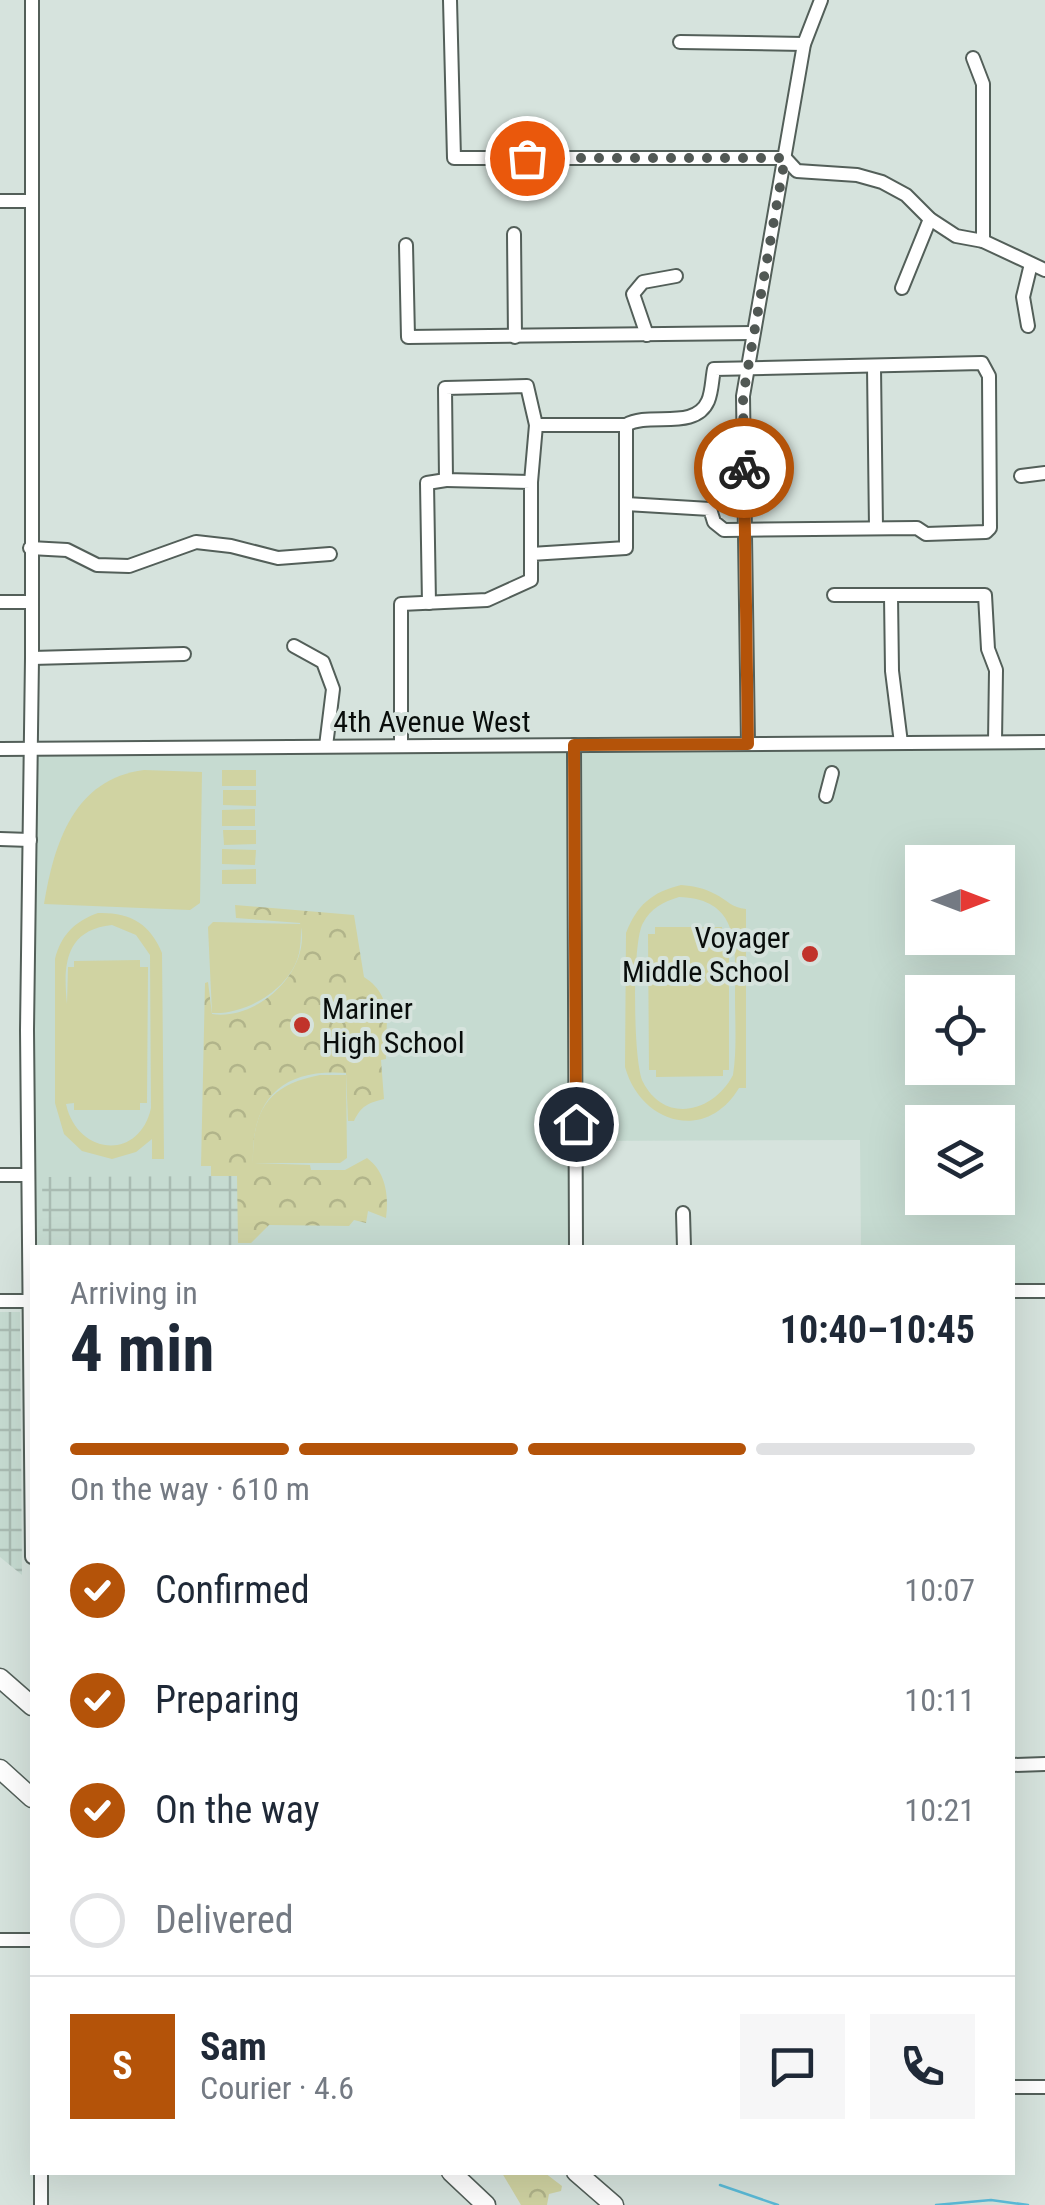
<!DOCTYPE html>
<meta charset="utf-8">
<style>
body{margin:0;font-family:"Roboto Condensed",sans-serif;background:#f6f6f7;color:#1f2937;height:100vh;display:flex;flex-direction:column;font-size:38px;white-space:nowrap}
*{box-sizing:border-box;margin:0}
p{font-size:32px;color:#747a83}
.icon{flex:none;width:55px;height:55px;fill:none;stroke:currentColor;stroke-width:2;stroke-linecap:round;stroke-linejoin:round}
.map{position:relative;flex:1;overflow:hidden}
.sheet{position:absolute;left:30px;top:1245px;width:985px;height:930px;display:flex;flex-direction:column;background:#fff;border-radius:0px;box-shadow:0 10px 40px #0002}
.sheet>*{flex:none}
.needle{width:65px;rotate:90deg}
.buttons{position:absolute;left:905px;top:845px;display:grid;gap:20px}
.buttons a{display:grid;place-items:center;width:110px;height:110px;border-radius:0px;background:#fff;box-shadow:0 10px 40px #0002;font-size:50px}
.pin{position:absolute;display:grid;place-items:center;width:85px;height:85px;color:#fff;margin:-42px;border:5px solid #fff;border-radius:50%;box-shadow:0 2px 10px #0007}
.courier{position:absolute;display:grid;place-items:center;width:100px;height:100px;margin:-50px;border:8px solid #b45309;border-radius:50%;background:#fff;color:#222;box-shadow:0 2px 12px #0007}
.summary em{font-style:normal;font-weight:700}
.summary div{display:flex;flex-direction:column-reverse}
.summary{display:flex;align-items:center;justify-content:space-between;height:170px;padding:0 40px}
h1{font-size:65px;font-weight:700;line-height:75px}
.bar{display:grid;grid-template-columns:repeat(4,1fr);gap:15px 10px;align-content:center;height:120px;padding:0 40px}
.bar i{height:12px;border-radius:8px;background:#e0e1e3}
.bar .current{background:#b45309}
.bar p{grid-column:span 4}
.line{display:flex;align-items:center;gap:25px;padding:0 40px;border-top:2px solid #e0e1e3}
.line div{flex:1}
.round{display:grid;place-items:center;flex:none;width:105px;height:105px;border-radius:0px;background:#f6f6f7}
ol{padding:0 40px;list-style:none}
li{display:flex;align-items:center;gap:30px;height:110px}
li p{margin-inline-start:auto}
li .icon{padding:10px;border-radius:50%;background:#b45309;color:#fff;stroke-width:4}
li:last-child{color:#747a83}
li i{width:55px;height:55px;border:5px solid #e0e1e3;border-radius:50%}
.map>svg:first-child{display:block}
</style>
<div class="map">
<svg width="1045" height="2205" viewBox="0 0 1045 2205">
<defs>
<pattern id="industrial-grid" width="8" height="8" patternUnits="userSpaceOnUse" patternTransform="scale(2.5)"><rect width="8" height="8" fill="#c6dbd1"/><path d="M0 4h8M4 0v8" fill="none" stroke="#a9bbb2"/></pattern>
<pattern id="forest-crowns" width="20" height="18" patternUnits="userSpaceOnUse" patternTransform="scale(2.5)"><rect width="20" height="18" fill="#d0d3a2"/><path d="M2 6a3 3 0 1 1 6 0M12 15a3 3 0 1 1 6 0" fill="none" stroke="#b1b48a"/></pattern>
</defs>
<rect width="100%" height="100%" fill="#d6e3dd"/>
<path fill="#c6dbd1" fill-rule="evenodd" d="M1045 742V1291H1013L1012 1248 861 1247 860 1140 577 1141 576 1247 32 1248 31 749ZM922 862H998V938H922ZM922 992H998V1068H922ZM922 1122H998V1198H922Z"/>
<g fill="url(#industrial-grid)">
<path d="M238 1176V1247H43L42 1177Z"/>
<path d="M0 1312H20L22 1575 0 1557Z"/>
</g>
<g fill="url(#forest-crowns)">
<path d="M235 905 354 915 364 977C395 997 385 1024 386 1059L381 1060 384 1099C368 1103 361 1106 354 1121H348L346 1073C281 1068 251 1100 253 1163L310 1165 311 1170H345L367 1158C386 1172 389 1196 386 1218L368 1211 366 1223 354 1220 349 1226 269 1225 251 1243H238L237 1176H211V1166H201L205 983 208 982 212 1014C259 1021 313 969 300 923L236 918Z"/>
<path d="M502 2173H545L562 2186 561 2191 549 2194 547 2205H521Z"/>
</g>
<g fill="#d0d3a2" fill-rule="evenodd">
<path d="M144 770 202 772 200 903 190 910 44 904C54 843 74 779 144 770Z"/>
<rect x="222" y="770" width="34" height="16"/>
<path d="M223 790H256V806L223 805Z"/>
<path d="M255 809V826H222V810Z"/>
<path d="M223 830H256V844L224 845Z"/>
<path d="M222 849 256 850 255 865 222 864Z"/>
<path d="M256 869V884H222V870Z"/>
<path d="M681 885C694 886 704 888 715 894 727 900 732 908 746 909V1088H739C706 1143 641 1124 625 1067L626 933C637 905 652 892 681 885ZM679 897C742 899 735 949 735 996 735 1023 737 1049 733 1075 714 1112 665 1125 643 1082 633 1063 632 941 643 923 651 908 663 902 679 897Z"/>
<path d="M98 913C129 912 150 923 162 953L164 1159H152V1139L136 1152 112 1159 82 1151 64 1134 55 1103V959C61 935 75 921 98 913ZM112 925 136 935 150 955 151 1108C139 1162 77 1155 66 1104L74 1103V1110H140V1103H147L148 967H140V960L74 961V967H68L67 1004C63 965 65 930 112 925Z"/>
<path d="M213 922 301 924C301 935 301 947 298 957 288 990 245 1015 212 1013L208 927Z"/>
<path d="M655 927H722V934H729V1070H723V1076L656 1077V1070H649L648 934H655Z"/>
<path d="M320 1075H346L347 1158 340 1163H253C252 1110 268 1085 320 1075Z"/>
</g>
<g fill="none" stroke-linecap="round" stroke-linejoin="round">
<g stroke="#5bbbd8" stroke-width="2.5">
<path d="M720 2185 778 2205"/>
<path d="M936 2205 991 2200 1028 2205"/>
</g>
<defs>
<g id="minor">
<path d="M32 0V658L27 1030 32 1557"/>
<path d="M450 0 454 158H785L797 171 857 175 882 182 906 195 930 219 956 236 983 241 1045 270"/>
<path d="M680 42 804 44"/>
<path d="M973 58 983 84V241"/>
<path d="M0 201H31"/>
<path d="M514 234 515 337"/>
<path d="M406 245 408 337 753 333"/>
<path d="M902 288 930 219"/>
<path d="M1028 326 1023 297 1031 264"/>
<path d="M647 335 633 294 643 282 676 276"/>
<path d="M874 367 876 528"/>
<path d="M1021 476 1045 473"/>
<path d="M531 482 536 425"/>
<path d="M626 504 710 509 714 522 724 530 917 528 926 534 986 532 990 528 989 376 982 363 714 369C712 379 712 392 708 401 695 431 649 411 626 425"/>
<path d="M30 548 67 550 97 565 129 566 196 542 231 546 278 558 330 554"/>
<path d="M834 595H985L988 649 996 670 995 742"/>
<path d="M891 596 892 671 901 743"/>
<path d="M0 602H31"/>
<path d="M429 603 427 483 446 480"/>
<path d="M294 646 323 662 333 689 326 746"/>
<path d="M32 658 184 654"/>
<path d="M748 744 743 396 804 44 821 0"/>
<path d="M574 745 576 1248"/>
<path d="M401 746V604L487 600 531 580V482L446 480 445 388 527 386 536 425H626V548L531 554"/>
<path d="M0 749 1045 742"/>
<path d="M826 796 832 773"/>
<path d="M0 839 30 840"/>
<path d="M0 1175H28"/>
<path d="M683 1213 684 1248"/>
<path d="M1012 1291H1045"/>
<path d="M0 1301H32"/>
<path d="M1012 1765 1045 1764"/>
<path d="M0 1940H32"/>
<path d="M1012 2087H1045"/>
<path d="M41 2172V2205"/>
</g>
<g id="highway">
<path d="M0 1678 32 1706"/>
<path d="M0 1769 32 1798"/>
<path d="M451 2172 486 2205"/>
<path d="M576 2172 614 2205"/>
</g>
</defs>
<use href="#minor" stroke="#535f59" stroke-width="16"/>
<use href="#highway" stroke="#535f59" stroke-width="21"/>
<use href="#minor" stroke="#fff" stroke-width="12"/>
<use href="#highway" stroke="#fff" stroke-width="18"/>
</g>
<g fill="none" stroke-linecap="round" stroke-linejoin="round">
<path stroke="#515854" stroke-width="10" stroke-dasharray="0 18" d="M527 158H785L743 396 744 468"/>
<path stroke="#b45309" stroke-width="12" d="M576 1124 574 745 748 744 744 468"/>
</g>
<g fill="#c1332b" stroke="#d6e3dd" stroke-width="4">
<circle cx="810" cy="954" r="10"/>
<circle cx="302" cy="1025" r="10"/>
</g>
<g text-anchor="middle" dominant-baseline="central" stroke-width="8" stroke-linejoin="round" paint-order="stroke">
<g font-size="30" fill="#090d0b" stroke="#d6e3dd">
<text x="432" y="721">4th Avenue West</text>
</g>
<g font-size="30" fill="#090d0b" stroke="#d6e3dd" text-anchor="end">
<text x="790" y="937">Voyager<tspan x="790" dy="34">Middle School</tspan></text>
<text x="322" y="1008" text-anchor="start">Mariner<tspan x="322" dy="34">High School</tspan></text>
</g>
</g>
</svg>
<div class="buttons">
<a><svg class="needle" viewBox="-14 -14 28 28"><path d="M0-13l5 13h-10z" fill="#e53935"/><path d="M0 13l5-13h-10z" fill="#747a83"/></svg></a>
<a><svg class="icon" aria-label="locate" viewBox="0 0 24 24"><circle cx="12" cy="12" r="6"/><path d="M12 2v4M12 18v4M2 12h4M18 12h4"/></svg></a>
<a><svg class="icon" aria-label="layers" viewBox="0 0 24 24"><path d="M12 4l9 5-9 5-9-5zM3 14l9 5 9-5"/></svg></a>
</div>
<div class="pin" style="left:527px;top:158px;background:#ea580c"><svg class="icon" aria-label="bag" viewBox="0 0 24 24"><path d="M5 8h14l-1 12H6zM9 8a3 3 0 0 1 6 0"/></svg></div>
<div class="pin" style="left:576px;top:1124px;background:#1f2937"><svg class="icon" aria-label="home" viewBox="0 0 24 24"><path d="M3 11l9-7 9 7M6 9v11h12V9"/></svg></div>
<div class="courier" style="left:744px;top:468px"><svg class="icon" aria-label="bike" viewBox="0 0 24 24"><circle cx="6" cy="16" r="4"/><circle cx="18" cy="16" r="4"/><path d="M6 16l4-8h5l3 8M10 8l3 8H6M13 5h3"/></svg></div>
<section class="sheet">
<div class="summary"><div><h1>4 min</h1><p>Arriving in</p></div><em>10:40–10:45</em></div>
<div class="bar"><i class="current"></i><i class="current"></i><i class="current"></i><i></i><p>On the way · 610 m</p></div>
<ol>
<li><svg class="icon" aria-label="check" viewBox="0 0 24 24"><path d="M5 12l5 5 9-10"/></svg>Confirmed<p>10:07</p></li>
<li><svg class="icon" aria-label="check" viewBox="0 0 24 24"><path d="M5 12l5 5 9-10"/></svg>Preparing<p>10:11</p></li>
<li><svg class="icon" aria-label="check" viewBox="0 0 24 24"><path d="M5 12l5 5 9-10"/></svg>On the way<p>10:21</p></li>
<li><i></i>Delivered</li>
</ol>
<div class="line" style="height:180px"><b class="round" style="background:#b45309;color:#fff">S</b><div><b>Sam</b><p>Courier · 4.6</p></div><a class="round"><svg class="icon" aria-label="chat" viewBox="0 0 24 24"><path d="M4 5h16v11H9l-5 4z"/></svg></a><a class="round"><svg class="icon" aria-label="phone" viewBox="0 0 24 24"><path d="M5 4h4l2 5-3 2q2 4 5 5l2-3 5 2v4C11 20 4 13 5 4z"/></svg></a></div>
</section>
</div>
